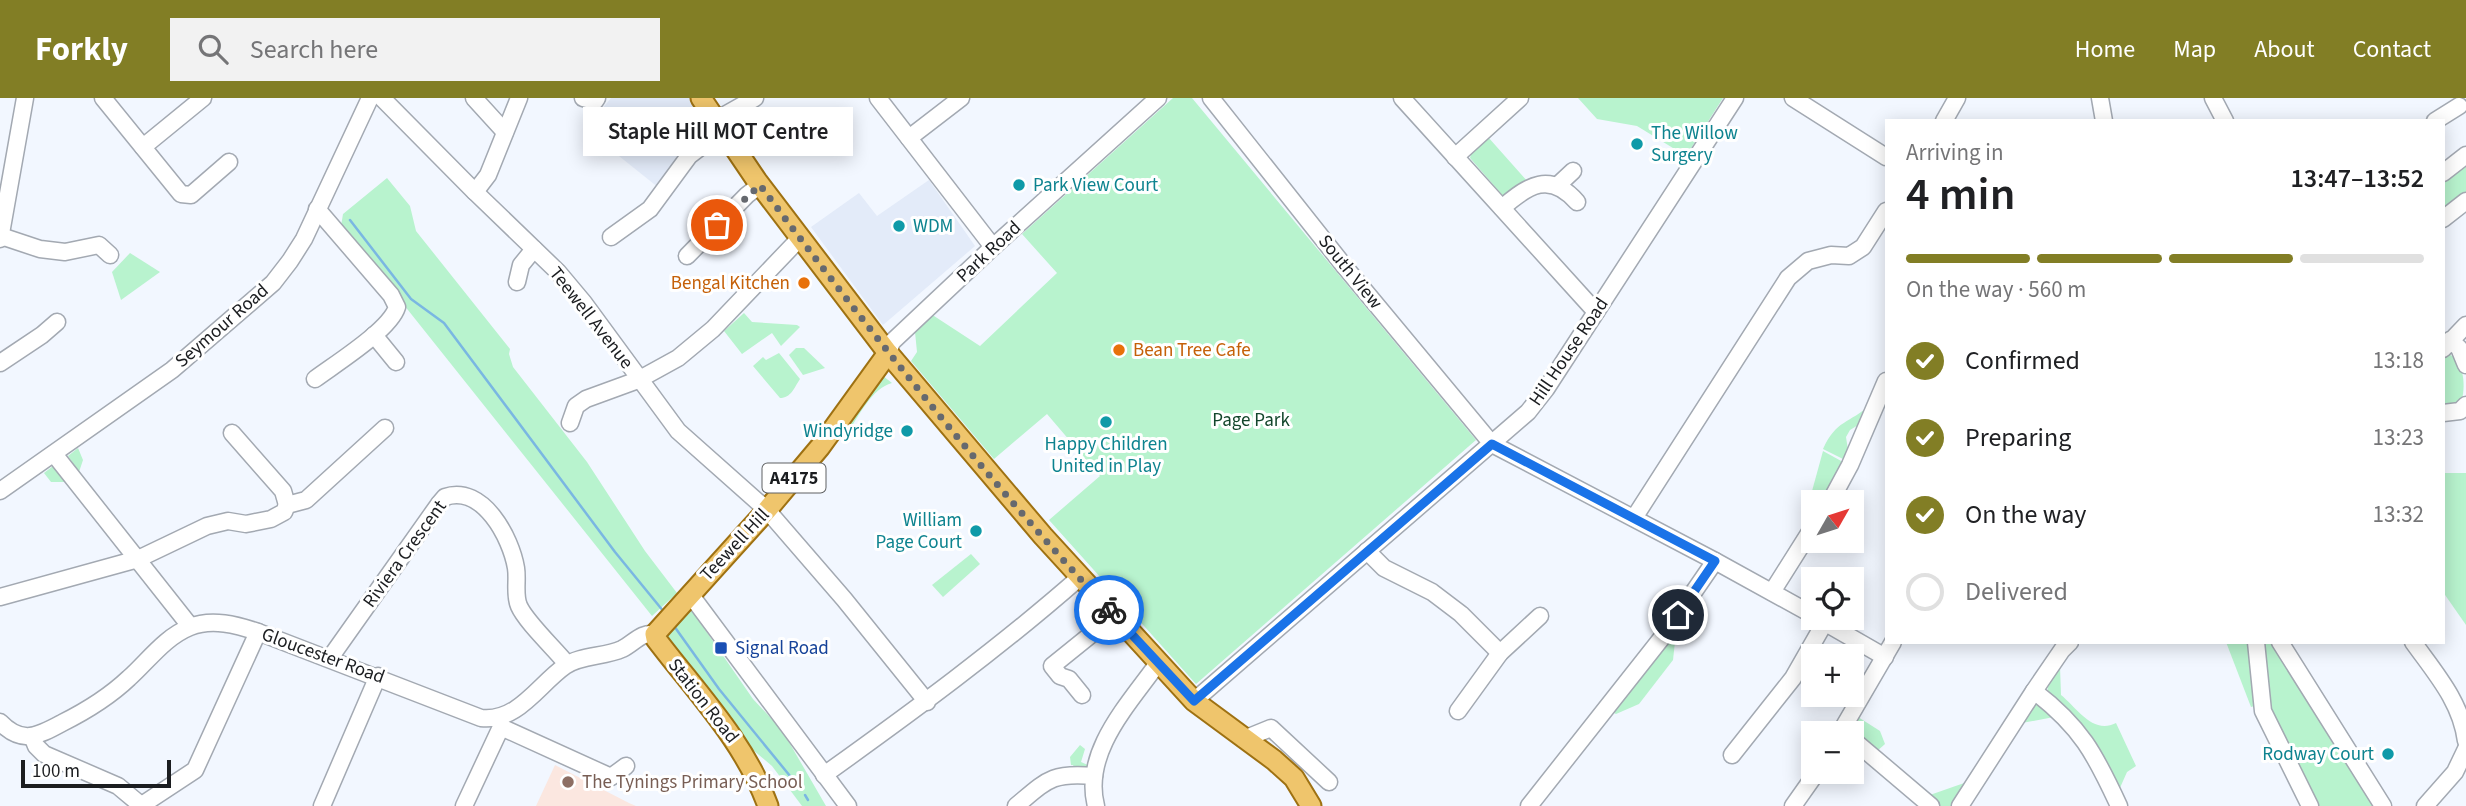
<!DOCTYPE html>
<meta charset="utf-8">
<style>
body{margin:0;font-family:"Source Sans 3",sans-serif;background:#f2f2f2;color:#202124;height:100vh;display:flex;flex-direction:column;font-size:26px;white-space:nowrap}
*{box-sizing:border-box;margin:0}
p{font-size:23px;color:#757577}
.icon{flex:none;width:38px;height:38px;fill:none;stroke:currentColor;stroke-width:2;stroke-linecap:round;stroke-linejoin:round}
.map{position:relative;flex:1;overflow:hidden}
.side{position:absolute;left:1885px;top:21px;width:560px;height:525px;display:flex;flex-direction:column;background:#fff;border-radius:0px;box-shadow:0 4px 18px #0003}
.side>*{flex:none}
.needle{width:46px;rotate:51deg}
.controls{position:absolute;left:1801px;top:392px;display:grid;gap:14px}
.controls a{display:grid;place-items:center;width:63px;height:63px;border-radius:0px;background:#fff;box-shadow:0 4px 18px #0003;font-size:35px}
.scale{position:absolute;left:21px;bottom:18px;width:150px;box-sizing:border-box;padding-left:7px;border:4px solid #1b1d20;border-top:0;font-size:19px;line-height:24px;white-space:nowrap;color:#1b1d20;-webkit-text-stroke:5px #fff;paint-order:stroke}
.pin{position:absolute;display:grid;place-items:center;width:60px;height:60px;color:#fff;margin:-30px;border:4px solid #fff;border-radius:50%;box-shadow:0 2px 7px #0007}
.courier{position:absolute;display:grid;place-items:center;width:70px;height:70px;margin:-35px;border:5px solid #1a73e8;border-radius:50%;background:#fff;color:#222;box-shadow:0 2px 9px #0007}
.bubble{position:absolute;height:49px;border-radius:0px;background:#fff;box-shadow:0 4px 18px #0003;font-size:23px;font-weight:600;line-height:49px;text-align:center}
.head em{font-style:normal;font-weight:600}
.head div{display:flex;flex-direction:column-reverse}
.head{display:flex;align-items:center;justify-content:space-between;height:119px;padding:0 21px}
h1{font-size:46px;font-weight:600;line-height:52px}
.bar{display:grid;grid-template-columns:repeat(4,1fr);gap:10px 7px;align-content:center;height:84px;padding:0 21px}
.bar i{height:9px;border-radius:5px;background:#e0e0e0}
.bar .active{background:#827e25}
.bar p{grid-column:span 4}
ol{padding:0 21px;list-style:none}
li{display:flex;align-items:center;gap:21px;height:77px}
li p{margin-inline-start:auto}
li .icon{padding:7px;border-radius:50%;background:#827e25;color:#fff;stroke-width:4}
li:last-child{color:#757577}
li i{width:38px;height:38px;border:4px solid #e0e0e0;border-radius:50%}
header{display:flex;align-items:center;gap:42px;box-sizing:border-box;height:98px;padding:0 35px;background:#827e25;color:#fff}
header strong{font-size:33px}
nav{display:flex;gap:38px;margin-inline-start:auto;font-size:24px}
.search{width:490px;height:63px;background:#f2f2f2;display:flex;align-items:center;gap:18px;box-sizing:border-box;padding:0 24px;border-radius:0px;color:#757577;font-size:26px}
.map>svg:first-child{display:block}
</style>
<header>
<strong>Forkly</strong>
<div class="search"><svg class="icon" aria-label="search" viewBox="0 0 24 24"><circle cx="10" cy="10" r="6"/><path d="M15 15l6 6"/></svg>Search here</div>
<nav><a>Home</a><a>Map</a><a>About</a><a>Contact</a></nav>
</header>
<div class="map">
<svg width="2466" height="708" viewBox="0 0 2466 708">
<rect width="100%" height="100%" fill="#f2f7ff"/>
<g fill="#e3ebf9">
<path d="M611 0H691L714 35 659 90 614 54 621 44 598 16Z"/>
<path d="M929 82 975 148 883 227 811 129 859 95 877 118Z"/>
</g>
<path fill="#fbe7e0" d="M555 667 629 705 636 708H536Z"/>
<g fill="#b8f3ce">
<path d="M1173 0H1192L1476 342 1196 586 1049 422 1100 378 1047 316 994 361 911 263 917 254 915 234 931 216 980 248 1057 175 1022 136Z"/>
<path d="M1578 0H1723L1686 58 1637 28 1597 21Z"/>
<path d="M1488 39 1528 84C1518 88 1512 95 1503 98L1470 60 1471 56 1481 47 1479 45Z"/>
<path d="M2466 58V96L2447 109 2443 110V74Z"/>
<path d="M387 80 410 108 416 133 510 251 509 256 513 269 587 364 645 453 677 495 652 518 341 128 343 116Z"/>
<path d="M130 155 160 174 121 202 112 174Z"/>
<path d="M744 215 752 224 797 227 800 229 781 248 772 235 742 256 724 233Z"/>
<path d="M796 250H804L825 270 803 277 789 257Z"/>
<path d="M779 255 800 281C794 290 791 300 780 300L753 268 763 259 766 262Z"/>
<path d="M2447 255C2465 263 2466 289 2461 305L2443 311V258Z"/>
<path d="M883 278 892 285C872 290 859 318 848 334L847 328Z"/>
<path d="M1870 307 1863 324 1850 332 1846 339 1848 352 1845 362 1823 351C1836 322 1850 325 1870 307Z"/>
<path d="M78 350 83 362 79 374 68 358Z"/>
<path d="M1823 353 1843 364 1824 404H1813V422L1798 444Z"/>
<path d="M53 368 57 369 70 384H51L44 375Z"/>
<path d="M2443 375H2466V527L2443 494Z"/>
<path d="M971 456 980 466 943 499 932 487Z"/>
<path d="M688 507 753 601 782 632 826 708H802L772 668 746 646 664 540Z"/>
<path d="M1671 541 1675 544 1673 562 1639 606 1616 616 1612 614Z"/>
<path d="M2226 544H2248L2255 608 2251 609Z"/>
<path d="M2261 544H2272L2344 663 2376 708H2314L2274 629 2265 592Z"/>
<path d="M2060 568 2061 597C2077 610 2093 637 2116 625L2136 668 2127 674 2119 692C2103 652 2080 622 2048 594L2047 585Z"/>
<path d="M2035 606H2041L2054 619 2022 625Z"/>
<path d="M1858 619 1880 633 1885 646 1876 654 1858 640 1854 625Z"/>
<path d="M1080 647 1085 651 1081 664 1090 668 1088 671 1075 672 1073 667H1071L1070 659Z"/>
<path d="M1967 684 1952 708H1939L1927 698Z"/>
</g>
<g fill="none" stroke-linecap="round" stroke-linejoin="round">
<g stroke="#7ab7e2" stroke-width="2.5">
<path d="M350 122 411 201 444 225 615 454 664 514"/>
<path d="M674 528 719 591 799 689"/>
<path d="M805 697 808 702"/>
</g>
<defs>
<g id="minor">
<path d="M103 0 181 96 191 97 229 64"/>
<path d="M382 0 475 94 558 174 584 205 678 333 767 412 844 501 927 604"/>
<path d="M474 0 505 34"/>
<path d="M583 0 595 3 597 0"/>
<path d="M878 0 993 149"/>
<path d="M1211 0 1345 169 1492 346 1715 463 1813 517"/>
<path d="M1402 0 1596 214"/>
<path d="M1793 0 1886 59"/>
<path d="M2100 0 2104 23"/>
<path d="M2213 0 2225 23"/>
<path d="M716 22 755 0"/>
<path d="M1944 23 1957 0"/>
<path d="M2435 23 2459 8"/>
<path d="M909 40 961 0"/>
<path d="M143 49 203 0"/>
<path d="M1455 59 1520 0"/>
<path d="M2443 75 2466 57"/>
<path d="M1558 87 1573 73"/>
<path d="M475 94 488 77 519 0"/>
<path d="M1502 110C1528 87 1550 73 1577 104"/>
<path d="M2443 121 2466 103"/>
<path d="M1 138 40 151 65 154 99 147 110 157"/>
<path d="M611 139 650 111 689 58 723 32"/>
<path d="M0 141 25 0"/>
<path d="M687 158 747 97 760 87"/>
<path d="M517 184 521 167 534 151"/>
<path d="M374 237 396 264"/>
<path d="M2450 242 2459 250 2466 267"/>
<path d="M2443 251 2466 227"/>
<path d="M888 255 892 244 993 149 1158 0"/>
<path d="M0 265 42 237 57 224"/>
<path d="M315 281C335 266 390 232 397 209L391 197 317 111"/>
<path d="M2443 315 2460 313 2466 307"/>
<path d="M570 325 576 308 586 301 638 282 678 260 713 231 800 140"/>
<path d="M232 335 283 393 287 407"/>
<path d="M54 356 190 528"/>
<path d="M0 393 172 272 273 185 290 163 304 141 370 0"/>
<path d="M1830 404 1850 367 1886 283"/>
<path d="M1634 420 1788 180 1808 163 1831 157 1849 158 1863 149 1886 113"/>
<path d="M1367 453 1384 470 1432 494 1461 516 1500 555"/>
<path d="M1772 494 1813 429"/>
<path d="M690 496 848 708"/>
<path d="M0 499 138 461 207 428 228 423 246 426 271 421 284 414 287 407 306 402 385 330"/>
<path d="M1817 520 1885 559"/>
<path d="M2256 544 2263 613 2310 708"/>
<path d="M2280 544 2383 708"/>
<path d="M2413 544C2436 576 2461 604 2466 643"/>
<path d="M330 560 439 406 445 399C483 386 511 440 516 470 518 482 514 497 519 508 526 524 555 551 567 566"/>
<path d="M2034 593C2081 629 2095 656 2119 708"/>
<path d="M1082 597 1069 581 1060 578 1052 568 1114 518"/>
<path d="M1194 603 1528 314 1546 291 1735 0"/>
<path d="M1458 613 1500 555 1540 518"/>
<path d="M0 624C22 647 38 638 62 625 86 613 109 599 129 580 148 563 165 539 190 529 212 520 237 527 258 534L481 620C518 624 538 587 565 568 580 557 605 559 622 551 634 545 641 534 655 536"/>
<path d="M501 629 611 679 626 668"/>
<path d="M1840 635 1893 544"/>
<path d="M32 638 36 648 44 656 118 688 142 708"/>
<path d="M1244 641 1271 630 1329 684"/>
<path d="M1852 641 1931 708"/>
<path d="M1732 657 1793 580 1825 524"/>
<path d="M824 677C912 614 998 551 1079 480"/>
<path d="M142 707 195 672 258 534"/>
<path d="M322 708 378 578"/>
<path d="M464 708 501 629 500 621"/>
<path d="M1016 708C1047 682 1052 674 1094 678"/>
<path d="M1096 708C1082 654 1129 606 1158 565"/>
<path d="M1529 708 1664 537 1715 463"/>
<path d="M1793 708 1817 674"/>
<path d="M1960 708 2034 593 2062 552 2070 544"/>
<path d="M2425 708 2455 674 2466 651"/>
</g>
<g id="major">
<path d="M701 0 757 83 888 255 1043 438 1194 603 1274 662 1294 680 1311 708"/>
<path d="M768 708C745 644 697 595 656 541L655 536 767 412 820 349 888 255"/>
</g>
</defs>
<use href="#minor" stroke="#a3a9b2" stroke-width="19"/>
<use href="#major" stroke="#9e7112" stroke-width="23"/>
<use href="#minor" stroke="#fff" stroke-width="16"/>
<use href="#major" stroke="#efc56c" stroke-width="19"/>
</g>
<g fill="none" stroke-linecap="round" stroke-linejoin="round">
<path stroke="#66696e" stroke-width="7" stroke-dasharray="0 12.6" d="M717 127 760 87C870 234 984 378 1109 512"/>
<path stroke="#1a73e8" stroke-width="9" d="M1109 512 1194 603 1492 346 1715 463 1678 517"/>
</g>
<g fill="#0f9aa8" stroke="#fff" stroke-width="2.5">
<circle cx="1637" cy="46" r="7"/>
<circle cx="1019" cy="87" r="7"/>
<circle cx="899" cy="128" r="7"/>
<circle cx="1106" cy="324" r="7"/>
<circle cx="907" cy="333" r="7"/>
<circle cx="976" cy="433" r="7"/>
<circle cx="2388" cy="656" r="7"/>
</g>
<g fill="#e8710a" stroke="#fff" stroke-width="2.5">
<circle cx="804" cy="185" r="7"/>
<circle cx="1119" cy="252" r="7"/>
</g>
<rect fill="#1a4fb4" stroke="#fff" stroke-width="2.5" x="714" y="543" width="14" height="14" rx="3.5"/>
<circle fill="#8d6e63" stroke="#fff" stroke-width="2.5" cx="568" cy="684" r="7"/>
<g text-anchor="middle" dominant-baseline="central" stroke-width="6" stroke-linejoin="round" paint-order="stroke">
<rect fill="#fff" stroke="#5f6163" stroke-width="2" x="762.5" y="365.5" width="63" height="29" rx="5"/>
<g font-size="18" font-weight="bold" fill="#1b1d20">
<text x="794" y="380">A4175</text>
</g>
<g font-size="19" fill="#0d838f" stroke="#fff" text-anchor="start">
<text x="1651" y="35">The Willow<tspan x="1651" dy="22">Surgery</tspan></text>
<text x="1033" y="87">Park View Court</text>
<text x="913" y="128">WDM</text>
<text x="893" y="333" text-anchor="end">Windyridge</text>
<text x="1106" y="346" text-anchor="middle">Happy Children<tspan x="1106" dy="22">United in Play</tspan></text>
<text x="962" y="422" text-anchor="end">William<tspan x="962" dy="22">Page Court</tspan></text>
<text x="2374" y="656" text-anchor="end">Rodway Court</text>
</g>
<g font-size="19" fill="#1b1d20" stroke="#fff">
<text transform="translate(989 154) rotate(-43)">Park Road</text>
<text transform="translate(1350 174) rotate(51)">South View</text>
<text transform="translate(591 220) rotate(52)">Teewell Avenue</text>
<text transform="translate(222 228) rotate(-41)">Seymour Road</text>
<text transform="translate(1569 254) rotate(-56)">Hill House Road</text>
<text transform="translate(735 447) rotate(-47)">Teewell Hill</text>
<text transform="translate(405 456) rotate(-54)">Riviera Crescent</text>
<text transform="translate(323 558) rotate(20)">Gloucester Road</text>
<text transform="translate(703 603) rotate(52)">Station Road</text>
</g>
<g font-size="19" fill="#c56008" stroke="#fff" text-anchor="end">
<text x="790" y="185">Bengal Kitchen</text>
<text x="1133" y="252" text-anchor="start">Bean Tree Cafe</text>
</g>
<g font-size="19" fill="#13462c" stroke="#fff">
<text x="1251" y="322">Page Park</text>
</g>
<g font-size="19" fill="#164399" stroke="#fff" text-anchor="start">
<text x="735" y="550">Signal Road</text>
</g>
<g font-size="19" fill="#785e54" stroke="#fff" text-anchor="start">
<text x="582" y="684">The Tynings Primary School</text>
</g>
</g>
</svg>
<div class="controls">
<a><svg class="needle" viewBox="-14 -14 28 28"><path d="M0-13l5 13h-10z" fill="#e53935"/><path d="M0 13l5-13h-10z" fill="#757577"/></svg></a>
<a><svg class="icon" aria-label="locate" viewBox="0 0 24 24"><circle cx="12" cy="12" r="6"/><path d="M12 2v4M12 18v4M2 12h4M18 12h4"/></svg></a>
<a>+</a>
<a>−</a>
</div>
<div class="scale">100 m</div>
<div class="pin" style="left:717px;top:127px;background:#ea580c"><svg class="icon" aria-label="bag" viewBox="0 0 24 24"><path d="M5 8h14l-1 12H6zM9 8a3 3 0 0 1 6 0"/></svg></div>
<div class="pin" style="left:1678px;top:517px;background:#1f2937"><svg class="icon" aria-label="home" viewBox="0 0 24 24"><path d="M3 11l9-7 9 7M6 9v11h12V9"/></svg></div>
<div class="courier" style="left:1109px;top:512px"><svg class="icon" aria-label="bike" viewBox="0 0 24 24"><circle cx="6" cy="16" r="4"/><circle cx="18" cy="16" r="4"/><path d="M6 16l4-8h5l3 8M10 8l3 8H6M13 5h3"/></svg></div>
<div class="bubble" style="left:583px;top:9px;width:270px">Staple Hill MOT Centre</div>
<section class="side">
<div class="head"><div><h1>4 min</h1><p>Arriving in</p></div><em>13:47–13:52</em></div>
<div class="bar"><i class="active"></i><i class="active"></i><i class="active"></i><i></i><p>On the way · 560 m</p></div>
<ol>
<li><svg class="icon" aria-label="check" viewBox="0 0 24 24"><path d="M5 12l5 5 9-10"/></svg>Confirmed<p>13:18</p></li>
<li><svg class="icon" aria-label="check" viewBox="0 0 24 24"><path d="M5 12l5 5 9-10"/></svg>Preparing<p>13:23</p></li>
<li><svg class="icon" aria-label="check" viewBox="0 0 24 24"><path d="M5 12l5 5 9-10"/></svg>On the way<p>13:32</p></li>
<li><i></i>Delivered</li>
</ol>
</section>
</div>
